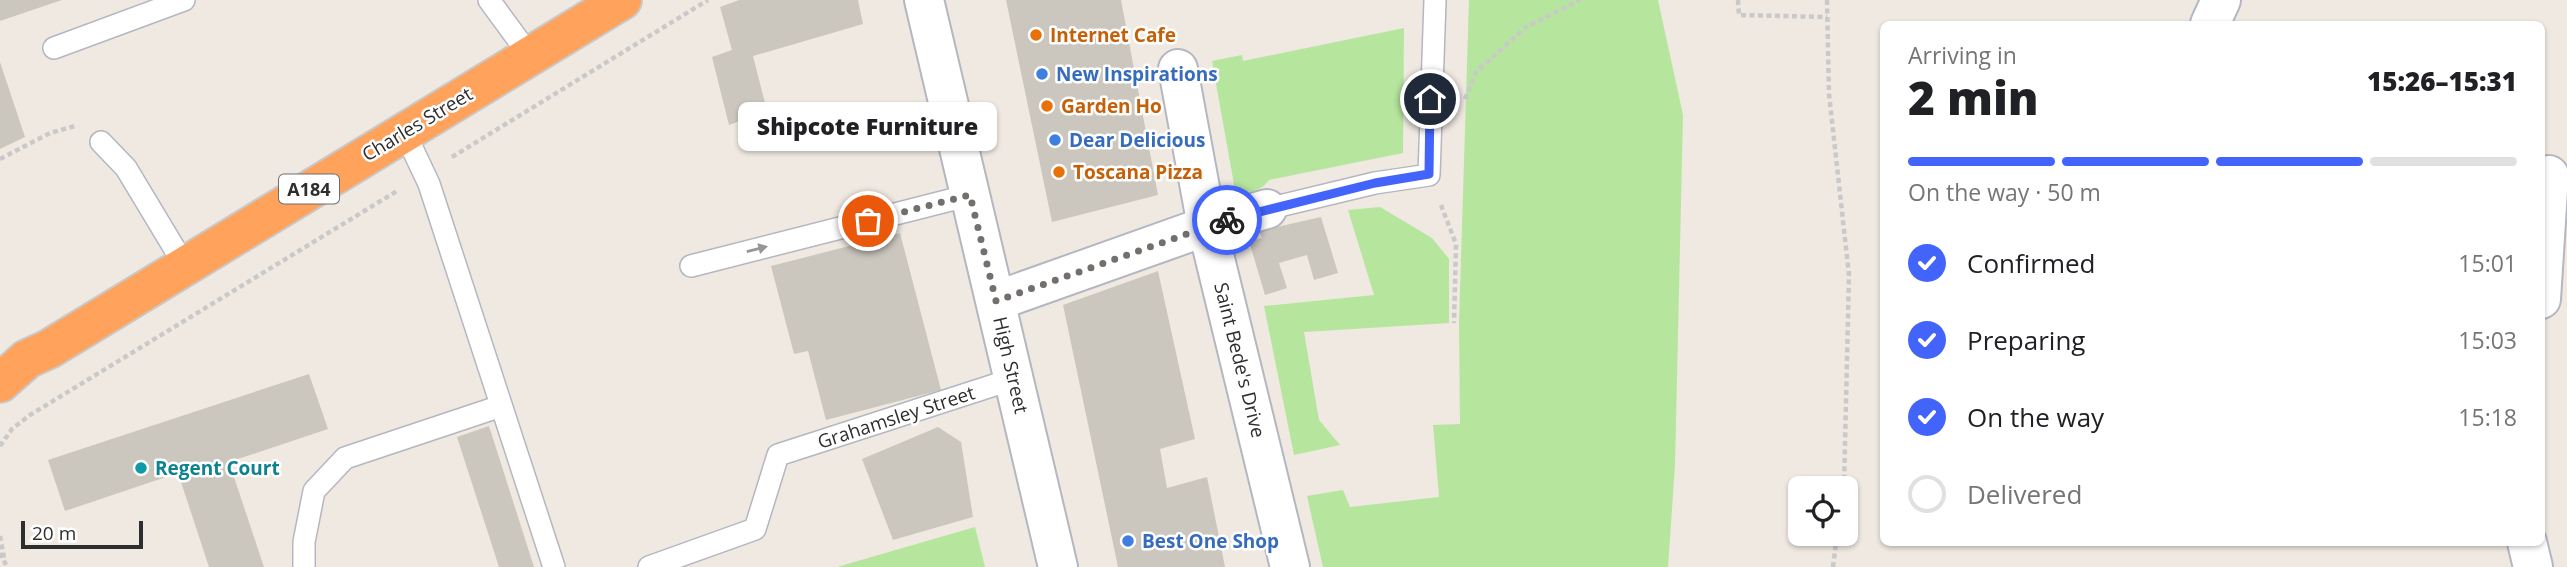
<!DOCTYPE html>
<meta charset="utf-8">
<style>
body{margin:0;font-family:"Open Sans",sans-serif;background:#f6f6f6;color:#202124;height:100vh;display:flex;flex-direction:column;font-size:26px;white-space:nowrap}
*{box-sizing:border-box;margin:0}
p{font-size:23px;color:#757577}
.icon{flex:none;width:38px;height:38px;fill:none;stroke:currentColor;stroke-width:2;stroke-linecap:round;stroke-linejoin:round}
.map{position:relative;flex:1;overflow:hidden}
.side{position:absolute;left:1880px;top:21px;width:665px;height:525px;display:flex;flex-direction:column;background:#fff;border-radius:10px;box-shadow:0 2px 5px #0004}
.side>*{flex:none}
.tools{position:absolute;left:1788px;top:476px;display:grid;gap:14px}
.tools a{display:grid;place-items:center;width:70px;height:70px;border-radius:10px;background:#fff;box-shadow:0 2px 5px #0004;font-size:35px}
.scale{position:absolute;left:21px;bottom:18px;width:122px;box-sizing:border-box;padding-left:7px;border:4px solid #2e2e2e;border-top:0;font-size:19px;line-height:24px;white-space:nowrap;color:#2e2e2e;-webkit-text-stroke:5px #fff;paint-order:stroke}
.pin{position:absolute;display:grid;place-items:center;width:60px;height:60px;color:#fff;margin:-30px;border:4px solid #fff;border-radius:50%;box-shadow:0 2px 7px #0007}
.courier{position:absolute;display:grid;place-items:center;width:70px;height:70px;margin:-35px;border:5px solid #4264fb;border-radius:50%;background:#fff;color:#222;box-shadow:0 2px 9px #0007}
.bubble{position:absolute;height:49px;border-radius:10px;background:#fff;box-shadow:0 2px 5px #0004;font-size:23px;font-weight:800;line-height:49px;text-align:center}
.overview em{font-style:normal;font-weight:800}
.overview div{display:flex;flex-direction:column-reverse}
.overview{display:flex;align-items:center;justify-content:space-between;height:119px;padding:0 28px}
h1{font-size:46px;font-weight:800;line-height:52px}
.bar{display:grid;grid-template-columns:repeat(4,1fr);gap:10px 7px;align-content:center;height:84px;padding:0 28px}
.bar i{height:9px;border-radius:5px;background:#e0e0e0}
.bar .active{background:#4264fb}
.bar p{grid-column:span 4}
ol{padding:0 28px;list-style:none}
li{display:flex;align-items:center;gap:21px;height:77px}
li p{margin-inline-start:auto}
li .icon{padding:7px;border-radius:50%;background:#4264fb;color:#fff;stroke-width:4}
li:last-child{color:#757577}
li i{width:38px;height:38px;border:4px solid #e0e0e0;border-radius:50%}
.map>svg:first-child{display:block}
</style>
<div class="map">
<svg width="2567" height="567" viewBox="0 0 2567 567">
<rect width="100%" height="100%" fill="#efe9e1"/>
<g fill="#b6e59e">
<path d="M1469 0H1658L1683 115 1675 465 1668 567H1323L1307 496 1343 490 1350 507 1439 497 1433 425 1460 424 1459 323Z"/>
<path d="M1404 28 1403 153 1269 180C1259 193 1250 193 1235 190L1212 61 1242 55 1243 61Z"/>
<path d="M1380 207 1432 238 1449 259V323L1304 332 1319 420 1340 445 1294 455 1264 306 1374 295 1348 210Z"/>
<path d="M975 527 985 567H837Z"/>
</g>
<g fill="#cbc7bf">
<path d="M0 0H62L0 21Z"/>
<path d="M739 0H858L863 24 753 56 767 111 729 125 712 57 732 50 720 7Z"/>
<path d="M1006 0H1121L1158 195 1052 222Z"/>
<path d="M0 62 25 137 0 149Z"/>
<path d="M1321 217 1338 273 1314 280 1307 255 1279 263 1287 288 1265 295 1249 241 1262 238 1259 231Z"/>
<path d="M900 233 941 390 826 420 808 351 794 354 771 266Z"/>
<path d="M1158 271 1195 439 1160 449 1167 488 1207 477 1225 567H1118L1063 305Z"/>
<path d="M309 374 328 429 229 462 264 567H209L178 473 65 511 48 460Z"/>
<path d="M489 426 534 567H499L457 437Z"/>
<path d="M938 427 961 442 973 517 893 540 862 459Z"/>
</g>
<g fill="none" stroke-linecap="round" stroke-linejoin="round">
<defs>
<g id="lane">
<path d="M489 0 530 56"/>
<path d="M54 48 184 0"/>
<path d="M404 131 429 184 554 567"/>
<path d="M101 142 126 168 185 266"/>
<path d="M1267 209 1375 183 1429 175 1435 0"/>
<path d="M691 266 970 195"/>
<path d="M304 567V542L314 491 345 458 501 406"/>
<path d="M649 567 755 529 778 455 1013 379"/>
</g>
<g id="street">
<path d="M2210 24 2221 0"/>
<path d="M1178 69 1207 226 1290 567"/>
<path d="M2541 299 2549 175"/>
<path d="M996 301 1207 226 1267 209"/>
<path d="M2527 542 2533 567"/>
</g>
<path id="secondary" d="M924 0 1058 567"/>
<path id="highway" d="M0 383 27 359 49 349 622 0"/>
</defs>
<use href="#lane" stroke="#b4b7c1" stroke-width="24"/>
<use href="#street" stroke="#b4b7c1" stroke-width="42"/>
<use href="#secondary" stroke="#b4b7c1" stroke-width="42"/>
<use href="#highway" stroke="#c9c9c9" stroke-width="42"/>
<g stroke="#c9c9c9" stroke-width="4.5" stroke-dasharray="5 3.5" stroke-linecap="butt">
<path d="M1738 0 1739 15 1827 17"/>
<path d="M1827 0 1829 94 1849 275 1844 488"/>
<path d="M1465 99 1476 72 1526 27 1580 0"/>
<path d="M452 157 708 0"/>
<path d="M0 159 50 133 75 126"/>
<path d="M1441 205 1456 244 1454 323"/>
<path d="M0 446 12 429 30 415 397 191"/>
<path d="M0 536 4 558"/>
<path d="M0 553 7 567"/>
<path d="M1833 567 1837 534"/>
</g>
<use href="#lane" stroke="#fff" stroke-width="21"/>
<use href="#street" stroke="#fff" stroke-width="38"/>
<use href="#secondary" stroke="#fff" stroke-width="38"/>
<use href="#highway" stroke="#ffa35c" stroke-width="38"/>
</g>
<defs><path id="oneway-solid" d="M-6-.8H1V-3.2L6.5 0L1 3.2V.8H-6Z" transform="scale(1.75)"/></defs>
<use fill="#969696" href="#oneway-solid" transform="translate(757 249) rotate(-14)"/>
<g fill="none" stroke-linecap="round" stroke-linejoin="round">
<path stroke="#726f6d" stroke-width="7" stroke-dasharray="0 12.6" d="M868 221 970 195 996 301 1227 220"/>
<path stroke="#4264fb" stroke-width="9" d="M1227 220 1375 183 1429 174 1430 99"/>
</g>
<g fill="#e8710a" stroke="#fff" stroke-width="2.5">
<circle cx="1036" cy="35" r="7"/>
<circle cx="1047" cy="106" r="7"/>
<circle cx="1059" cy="172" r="7"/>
</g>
<g fill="#3f7fe0" stroke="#fff" stroke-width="2.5">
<circle cx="1042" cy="74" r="7"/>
<circle cx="1055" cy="140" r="7"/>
<circle cx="1128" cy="541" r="7"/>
</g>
<circle fill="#0f9aa8" stroke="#fff" stroke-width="2.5" cx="141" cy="468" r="7"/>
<g text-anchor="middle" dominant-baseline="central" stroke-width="5" stroke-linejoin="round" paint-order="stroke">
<rect fill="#fff" stroke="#6d6d6d" stroke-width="2" x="279" y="174.5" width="60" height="29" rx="5"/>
<g font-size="18" font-weight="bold" fill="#2e2e2e">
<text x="309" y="189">A184</text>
</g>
<g font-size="19" font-weight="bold" fill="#c56008" stroke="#fff" text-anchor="start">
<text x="1050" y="35">Internet Cafe</text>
<text x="1061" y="106">Garden Ho</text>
<text x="1073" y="172">Toscana Pizza</text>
</g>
<g font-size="19" font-weight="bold" fill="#366cbe" stroke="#fff" text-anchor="start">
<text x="1056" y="74">New Inspirations</text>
<text x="1069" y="140">Dear Delicious</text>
<text x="1142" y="541">Best One Shop</text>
</g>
<g font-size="19" fill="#2e2e2e" stroke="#fff">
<text transform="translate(417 124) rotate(-31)">Charles Street</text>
<text transform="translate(1240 360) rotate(76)">Saint Bede's Drive</text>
<text transform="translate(1011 365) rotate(77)">High Street</text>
<text transform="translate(896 417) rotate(-18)">Grahamsley Street</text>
</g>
<g font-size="19" font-weight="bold" fill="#0d838f" stroke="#fff" text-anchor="start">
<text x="155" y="468">Regent Court</text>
</g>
</g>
</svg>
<div class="tools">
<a><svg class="icon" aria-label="locate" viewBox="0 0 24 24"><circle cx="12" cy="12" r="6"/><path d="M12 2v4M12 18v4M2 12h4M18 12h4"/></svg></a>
</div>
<div class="scale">20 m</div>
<div class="pin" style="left:868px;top:221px;background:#ea580c"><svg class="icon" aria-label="bag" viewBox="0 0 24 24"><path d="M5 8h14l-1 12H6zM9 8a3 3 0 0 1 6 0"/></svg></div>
<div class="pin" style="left:1430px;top:99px;background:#1f2937"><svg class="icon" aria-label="home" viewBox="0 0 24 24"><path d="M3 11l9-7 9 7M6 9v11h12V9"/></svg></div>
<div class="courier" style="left:1227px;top:220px"><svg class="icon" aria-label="bike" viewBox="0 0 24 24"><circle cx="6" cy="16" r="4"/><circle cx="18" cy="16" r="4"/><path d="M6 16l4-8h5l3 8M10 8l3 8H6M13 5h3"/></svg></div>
<div class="bubble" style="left:738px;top:102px;width:259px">Shipcote Furniture</div>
<section class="side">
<div class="overview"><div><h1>2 min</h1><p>Arriving in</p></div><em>15:26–15:31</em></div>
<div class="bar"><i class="active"></i><i class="active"></i><i class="active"></i><i></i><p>On the way · 50 m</p></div>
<ol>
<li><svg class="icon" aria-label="check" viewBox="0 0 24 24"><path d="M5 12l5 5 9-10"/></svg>Confirmed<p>15:01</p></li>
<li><svg class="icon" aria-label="check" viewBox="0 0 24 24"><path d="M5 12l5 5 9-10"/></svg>Preparing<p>15:03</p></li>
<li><svg class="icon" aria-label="check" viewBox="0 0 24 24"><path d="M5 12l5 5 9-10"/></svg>On the way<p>15:18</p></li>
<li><i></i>Delivered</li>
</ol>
</section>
</div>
